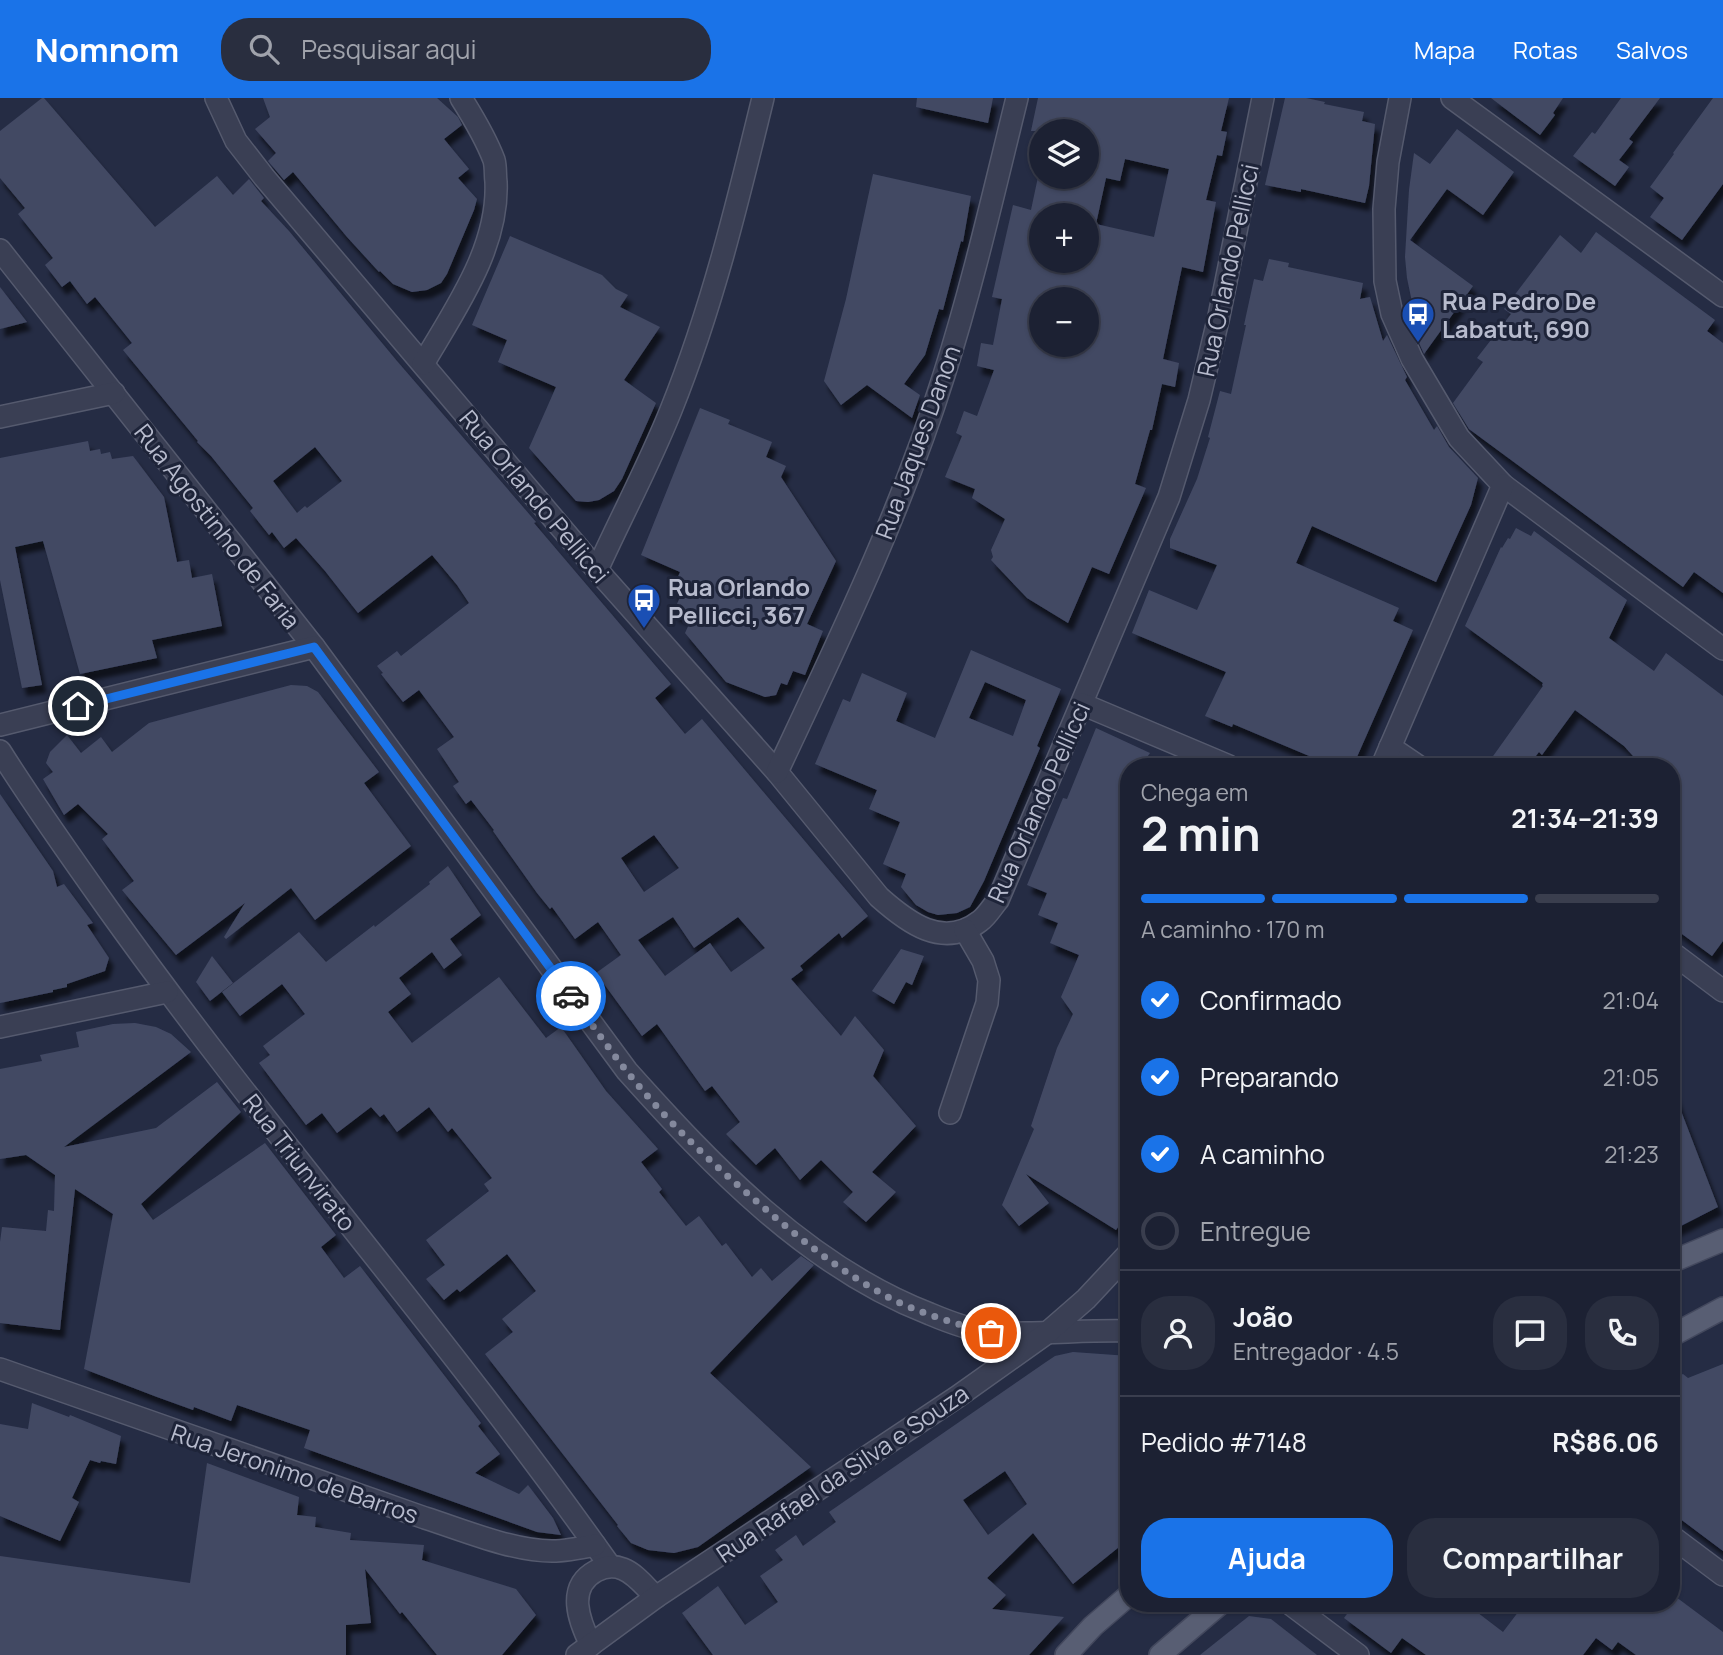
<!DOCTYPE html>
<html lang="pt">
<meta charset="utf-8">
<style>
body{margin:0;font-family:Manrope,sans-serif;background:#292e3f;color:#f1f3f6;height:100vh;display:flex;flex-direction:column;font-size:26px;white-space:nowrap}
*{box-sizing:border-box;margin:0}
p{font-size:23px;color:#a0a3ac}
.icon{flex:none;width:38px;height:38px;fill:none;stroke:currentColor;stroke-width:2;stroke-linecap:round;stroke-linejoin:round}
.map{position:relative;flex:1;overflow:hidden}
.drawer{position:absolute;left:1120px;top:660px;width:560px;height:854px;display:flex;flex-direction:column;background:#1c2133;border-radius:28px;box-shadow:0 2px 5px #0004,0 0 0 2px #3a3e4e}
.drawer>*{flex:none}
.tools{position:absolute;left:1029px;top:21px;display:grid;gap:14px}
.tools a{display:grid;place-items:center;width:70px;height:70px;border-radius:50%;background:#1c2133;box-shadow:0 2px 5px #0004,0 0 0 2px #3a3e4e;font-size:35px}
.pin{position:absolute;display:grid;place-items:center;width:60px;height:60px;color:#fff;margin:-30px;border:4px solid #fff;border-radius:50%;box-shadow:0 2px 7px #0007}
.courier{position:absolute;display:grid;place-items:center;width:70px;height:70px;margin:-35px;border:5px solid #1a73e8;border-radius:50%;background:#fff;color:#222;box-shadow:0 2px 9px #0007}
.head em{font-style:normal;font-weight:700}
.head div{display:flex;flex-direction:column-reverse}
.head{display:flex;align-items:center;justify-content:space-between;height:119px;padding:0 21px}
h1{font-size:46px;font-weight:700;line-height:52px}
.bar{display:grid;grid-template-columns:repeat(4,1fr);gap:10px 7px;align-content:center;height:84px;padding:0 21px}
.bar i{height:9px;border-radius:5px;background:#3a3e4e}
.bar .selected{background:#1a73e8}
.bar p{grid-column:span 4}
.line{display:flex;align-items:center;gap:18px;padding:0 21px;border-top:2px solid #3a3e4e}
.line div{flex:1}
.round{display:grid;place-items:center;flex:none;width:74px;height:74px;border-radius:28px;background:#292e3f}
ol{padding:0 21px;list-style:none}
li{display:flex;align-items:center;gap:21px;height:77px}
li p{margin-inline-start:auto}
li .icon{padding:7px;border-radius:50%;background:#1a73e8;color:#fff;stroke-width:4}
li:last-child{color:#a0a3ac}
li i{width:38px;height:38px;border:4px solid #3a3e4e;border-radius:50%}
.action{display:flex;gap:14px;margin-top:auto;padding:14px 21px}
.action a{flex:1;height:80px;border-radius:28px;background:#1a73e8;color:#fff;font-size:28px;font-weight:700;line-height:80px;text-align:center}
.action a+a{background:#292e3f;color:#f1f3f6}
header{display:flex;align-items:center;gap:42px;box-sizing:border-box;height:98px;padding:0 35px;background:#1a73e8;color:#fff}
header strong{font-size:33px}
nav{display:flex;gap:38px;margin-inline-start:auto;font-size:24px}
.search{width:490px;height:63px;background:#292e3f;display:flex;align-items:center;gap:18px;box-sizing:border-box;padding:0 24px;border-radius:28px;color:#a0a3ac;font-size:26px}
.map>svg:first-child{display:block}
</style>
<header>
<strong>Nomnom</strong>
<div class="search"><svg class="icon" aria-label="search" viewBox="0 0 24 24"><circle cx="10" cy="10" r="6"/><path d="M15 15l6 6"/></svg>Pesquisar aqui</div>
<nav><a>Mapa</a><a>Rotas</a><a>Salvos</a></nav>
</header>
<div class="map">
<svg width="1723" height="1557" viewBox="0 0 1723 1557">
<defs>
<filter id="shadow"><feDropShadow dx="4.5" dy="8" stdDeviation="2" flood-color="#0009"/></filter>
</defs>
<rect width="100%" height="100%" fill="#252c44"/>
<g fill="#424964" fill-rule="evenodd" filter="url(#shadow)">
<path d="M42 0H44L155 129 217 78 233 97 249 81 264 100 261 103 289 133 397 263 536 424 534 425 671 586 655 600 685 636 702 621 868 818 842 840 839 835 800 868 803 872 791 881 841 938 855 918 884 952 873 978 916 1028 872 1074 896 1094 866 1124 843 1104 853 1094 821 1062 800 1082 775 1050 756 1067 726 1036 740 1024 712 988 705 993 657 926 642 938 596 875 621 857 598 824 575 841 552 809 550 811 537 795 493 733 494 732 471 702 466 706 453 688 459 684 437 651 454 639 419 592 403 604 381 576 383 575 377 568 397 553 401 558 469 505 457 487 432 457 358 515 325 473 296 440 284 450 272 434 269 437 250 413 253 410 211 358 197 344 198 343 123 252 132 245 95 199 87 206 70 183 62 189 45 167 53 160 18 116 25 110 0 80V33ZM315 349 342 383 307 410 305 408 297 415 273 383ZM654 737 679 770 644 794 621 760ZM673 819 694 850 738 819 765 850 731 874 710 845 665 878 638 842Z"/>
<path d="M263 0H437L458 19 462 27 444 41 469 71 458 80 477 101 474 112 447 176 441 185 427 192 412 194 393 186 380 173 379 174 347 139 293 74 284 82 268 63 276 55 255 31 270 19Z"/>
<path d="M917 0H993L988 25 916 9Z"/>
<path d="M1038 0H1229L1221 33 1227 34 1222 58 1217 57 1206 102 1216 104 1203 174 1182 169 1163 261 1179 265 1175 289 1162 286 1152 332H1150L1135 386 1146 390 1109 476 1092 469 1068 525 1027 500 991 462 993 459 991 452 1005 421 972 400 975 391 945 379 962 338 956 335 964 313 977 318 994 272 977 268 981 245 993 247 1002 201 992 199 1013 107 1031 112 1038 79H1087V33H1031ZM1125 61 1169 71 1154 139 1096 126 1106 80 1120 83ZM1041 117H1087V163H1041ZM1041 201H1092L1087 223V247H1041Z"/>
<path d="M1285 0H1306L1325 4 1324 6 1364 14 1362 23 1375 26 1369 88 1365 105 1301 91V94L1265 87Z"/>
<path d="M1491 0H1563L1553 15 1555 17 1540 37Z"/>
<path d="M1621 0H1660L1629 41 1633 44 1619 62 1629 69 1615 88 1573 58 1592 34 1595 36Z"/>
<path d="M1713 0H1723V86L1682 142 1650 119 1664 100 1650 89 1674 56 1673 55Z"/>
<path d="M1457 31 1514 74 1483 117 1447 91 1410 142 1473 188 1424 256 1405 213 1412 204 1407 180 1405 159 1409 92 1414 55 1430 66Z"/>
<path d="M873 76 971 98 963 144 961 143 943 212 939 211 925 257 904 286 920 297 912 320 867 287 841 307 824 283 846 201Z"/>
<path d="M1596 134 1715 222 1707 233 1723 245V495L1694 474 1683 489 1469 331 1453 305 1483 264 1477 260 1511 216 1504 211 1560 137 1581 155Z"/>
<path d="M510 138 602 177 616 191 628 197 620 209 660 229 624 282 656 305 622 381 614 393 599 402 588 404 576 403 529 350 556 289 498 264 507 242 472 227Z"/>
<path d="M1269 161 1289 165 1288 169 1363 185 1360 201 1370 199 1383 243 1387 237 1407 279 1405 282 1434 332 1437 328 1449 349 1478 380 1471 407 1436 484 1312 428 1296 465 1399 510 1393 523 1413 532 1353 668H1333L1233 626 1232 629 1205 618 1226 574 1132 535 1149 492 1197 512 1217 467 1170 450V441L1197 381 1210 340 1208 339 1220 293 1231 296 1246 227H1244L1254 181 1263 183Z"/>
<path d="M0 189 27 224 0 231Z"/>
<path d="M700 310 730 322 728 326 772 344 766 359 786 368 781 379 836 463 807 526 823 533 805 577 793 573 787 587 781 585 776 597 765 599 726 584 685 535 691 522 673 515 681 497 672 493 680 474 641 457Z"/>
<path d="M88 343 90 353 100 351 101 356 110 354 112 361 133 358 164 399 177 464 189 462 192 480 212 476 222 528 152 542 157 560 80 576 43 443 15 449 42 587 22 590 0 482V360Z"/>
<path d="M1516 430 1531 438 1534 433 1627 502 1609 540 1654 573 1666 555 1723 598V843L1712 858 1671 828V668H1642L1624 648 1575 612 1542 657 1539 654 1528 668H1486L1543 588 1542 587 1543 585 1465 528 1501 449 1502 450 1508 440 1510 441Z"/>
<path d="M971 552 1061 591 1037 648 1040 650 984 783 970 809 957 815 938 817 928 814 916 807 901 789 906 776 883 766 900 724 869 711 877 692 815 666 843 601 850 604 862 575 907 595 896 623 935 640ZM985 584 1026 602 1013 638 969 620Z"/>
<path d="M291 587 307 588 318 594 379 674 364 685 411 748 315 822 291 790 226 841 224 839 245 805 176 857 122 792 134 783 102 741 108 736 78 706 64 717 43 681 53 674 46 665 50 654 67 637 81 655 101 639 112 654 149 625Z"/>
<path d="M1096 630 1150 655 1141 668H1129V1114L1116 1132 1026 1076 1049 1105 1019 1128 1002 1107 1034 1031 1031 1028 1057 950 1073 916 1061 899 1079 857 1050 845 1058 825 1038 817 1047 795 1027 787 1063 700 1067 701Z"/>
<path d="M0 696 53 773 57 789 64 786 93 825 87 827 109 860 105 873 67 886V889L53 892V894L0 905Z"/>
<path d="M448 768 481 817 450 841 462 857 444 871 432 854 399 880 411 896 388 914 412 945 499 879 546 940 561 929 606 993 658 1051 641 1064 662 1091 659 1094 686 1128 699 1118 722 1148 726 1145 752 1179 761 1170 772 1183 801 1158 814 1167 710 1275 811 1369 698 1449 674 1455 648 1452 631 1445 617 1428 618 1427 485 1256 513 1234 502 1221 536 1193 507 1156 460 1194 457 1191 444 1202 426 1181 445 1167 426 1142 489 1093 484 1086 492 1080 452 1030 448 1034 429 1009 397 1034 384 1016 380 1019 371 1009 337 1035 322 1015 306 1027 259 965 270 957 263 948 305 916 282 886 240 918 222 894 299 834 326 864 374 827 375 829 430 786 429 784Z"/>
<path d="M901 851 924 858 912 887 906 884 894 906 872 893Z"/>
<path d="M212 858 233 885 210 903 196 884Z"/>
<path d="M135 925 156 929 171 936 191 954 64 1049 156 1030 217 984 241 1014 141 1106 153 1122 265 1045 336 1137 321 1149 344 1180 360 1168 481 1325 478 1328 500 1356 475 1375 519 1396 528 1387 553 1420 561 1437 537 1434 304 1350 310 1332 237 1307 231 1323 194 1309 193 1312 157 1299 84 1271 113 1116 75 1091 60 1232 0 1225V1144L2 1129 46 1133 48 1112 54 1113 55 1077 26 1057 0 1061V971L42 963 40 957 79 949 76 934 113 926Z"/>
<path d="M1671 992H1673L1718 1109 1671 1133Z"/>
<path d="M1073 1254 1129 1258V1352L1118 1360 1129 1375V1441L1073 1486 1033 1435 987 1480 1006 1497 992 1511 1064 1519 1029 1557H713L682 1515 718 1488 745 1527 778 1504 760 1478 783 1462 775 1452 796 1437 803 1448 836 1424 829 1414 1046 1264 1055 1258ZM1005 1373 1027 1406 988 1437 963 1402Z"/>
<path d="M1723 1266V1453L1671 1414V1282L1683 1276 1688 1280Z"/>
<path d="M32 1305 69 1319 70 1317 121 1338 116 1366 101 1363 100 1365 90 1362 72 1400 79 1404 60 1443 0 1418V1326L28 1331Z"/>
<path d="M207 1365 299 1399 297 1417 316 1419 315 1429 351 1435 350 1442 424 1447 422 1462 516 1491 536 1517 502 1557H437L402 1514 400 1516 365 1471 371 1525 346 1527V1557H0V1458L190 1485Z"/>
<path d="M1676 1499 1723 1534V1557H1636L1618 1544 1612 1552 1596 1540 1583 1557H1426L1402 1540 1391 1555 1344 1520 1355 1505H1465L1503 1534 1525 1505H1672Z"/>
<path d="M1249 1518 1271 1521 1317 1557H1200Z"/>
</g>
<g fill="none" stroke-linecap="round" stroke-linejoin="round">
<defs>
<g id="minor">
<path d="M216 0 236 43 264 79 597 472 777 674 879 799C907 824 943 852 980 823 987 818 992 809 998 802L1169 399 1199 302 1219 218 1263 0"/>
<path d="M1400 0 1388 64 1384 111 1385 183 1392 216 1412 261 1459 340 1503 387 1723 551"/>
<path d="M1452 0 1723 198"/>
<path d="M0 152 314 549 627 973C712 1068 808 1169 930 1216 949 1224 971 1232 991 1235 1001 1237 1012 1235 1023 1235 1058 1235 1093 1232 1129 1233"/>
<path d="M423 266C455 211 499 150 496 84 495 77 496 69 494 62 486 41 473 19 461 0"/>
<path d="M0 319 114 295"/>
<path d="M597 472C621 419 649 367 671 312 712 210 737 107 763 0"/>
<path d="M1082 606 1229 668"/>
<path d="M0 627 314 549"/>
<path d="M1390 649 1418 668"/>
<path d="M0 653C34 707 71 759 108 811 268 1035 451 1243 610 1468"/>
<path d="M1382 668 1503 387"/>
<path d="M777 674C838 544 901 414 944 277 973 186 994 93 1017 0"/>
<path d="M1671 854 1723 893"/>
<path d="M0 929 167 894"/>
<path d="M950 1015 987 905 989 882 983 863 965 832"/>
<path d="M0 1271 425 1420C463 1432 512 1453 552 1453 567 1453 581 1450 595 1447"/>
<path d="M1671 1438 1723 1477"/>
<path d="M1289 1505 1358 1557"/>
<path d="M591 1547C579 1523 566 1489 596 1473 605 1468 613 1467 623 1471 636 1476 646 1490 656 1499"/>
<path d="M577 1557 656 1499 957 1299 1047 1235 1086 1201 1129 1155"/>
</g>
<g id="major">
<path d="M1671 1164 1723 1142"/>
<path d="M1671 1238 1723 1210"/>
<path d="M1066 1557 1093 1528 1129 1497"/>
<path d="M1160 1557 1221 1505"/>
</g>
</defs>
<use href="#minor" stroke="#555a6e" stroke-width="24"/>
<use href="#major" stroke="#43485d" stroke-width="24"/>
<use href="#minor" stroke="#3a3f54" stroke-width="21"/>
<use href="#major" stroke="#585e73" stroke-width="21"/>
</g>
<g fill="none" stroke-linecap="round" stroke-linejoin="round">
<path stroke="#84899d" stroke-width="7" stroke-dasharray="0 12.6" d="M571 898C589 922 606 947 625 971 661 1017 704 1058 748 1096 795 1137 844 1178 900 1205 929 1218 960 1227 991 1235"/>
<path stroke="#1a73e8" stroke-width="9" d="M78 608 314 549 571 898"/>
</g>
<defs>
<symbol id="bus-pin" viewBox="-11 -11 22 30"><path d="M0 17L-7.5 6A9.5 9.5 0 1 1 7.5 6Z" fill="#1a4fb4" stroke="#1e2439"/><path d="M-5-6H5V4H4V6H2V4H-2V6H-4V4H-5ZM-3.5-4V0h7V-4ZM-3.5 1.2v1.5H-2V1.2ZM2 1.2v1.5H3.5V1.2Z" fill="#fff"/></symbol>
</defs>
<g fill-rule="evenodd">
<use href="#bus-pin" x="1399" y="197" width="38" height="52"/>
<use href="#bus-pin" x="625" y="483" width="38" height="52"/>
</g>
<g text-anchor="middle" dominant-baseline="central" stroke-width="6" stroke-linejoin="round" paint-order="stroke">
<g font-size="24" fill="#b7bbcd" stroke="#1e2439">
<text transform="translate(1227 172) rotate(-78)">Rua Orlando Pellicci</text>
<text transform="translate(917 344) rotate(-70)">Rua Jaques Danon</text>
<text transform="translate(535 398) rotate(50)">Rua Orlando Pellicci</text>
<text transform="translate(218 428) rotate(52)">Rua Agostinho de Faria</text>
<text transform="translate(1038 704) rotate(-66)">Rua Orlando Pellicci</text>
<text transform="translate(300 1064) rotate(52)">Rua Triunvirato</text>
<text transform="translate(295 1375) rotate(19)">Rua Jeronimo de Barros</text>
<text transform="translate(842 1375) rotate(-34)">Rua Rafael da Silva e Souza</text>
</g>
<g font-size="24" font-weight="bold" fill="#b7bbcd" stroke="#1e2439" text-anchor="start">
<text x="1442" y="202">Rua Pedro De<tspan x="1442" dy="28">Labatut, 690</tspan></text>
<text x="668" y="488">Rua Orlando<tspan x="668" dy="28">Pellicci, 367</tspan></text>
</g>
</g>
</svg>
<div class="tools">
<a><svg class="icon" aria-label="layers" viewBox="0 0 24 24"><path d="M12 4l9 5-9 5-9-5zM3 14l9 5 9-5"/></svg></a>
<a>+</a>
<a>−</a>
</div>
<div class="pin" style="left:991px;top:1235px;background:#ea580c"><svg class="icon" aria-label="bag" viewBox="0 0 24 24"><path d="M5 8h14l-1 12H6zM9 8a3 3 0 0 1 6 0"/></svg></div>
<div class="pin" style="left:78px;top:608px;background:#1f2937"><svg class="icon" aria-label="home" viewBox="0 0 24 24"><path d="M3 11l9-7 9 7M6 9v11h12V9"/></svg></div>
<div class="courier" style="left:571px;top:898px"><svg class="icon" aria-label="car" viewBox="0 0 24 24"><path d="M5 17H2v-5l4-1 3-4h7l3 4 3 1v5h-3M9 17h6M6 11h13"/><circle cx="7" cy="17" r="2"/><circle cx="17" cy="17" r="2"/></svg></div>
<section class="drawer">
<div class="head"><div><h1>2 min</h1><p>Chega em</p></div><em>21:34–21:39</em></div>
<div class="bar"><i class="selected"></i><i class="selected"></i><i class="selected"></i><i></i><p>A caminho · 170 m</p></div>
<ol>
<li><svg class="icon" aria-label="check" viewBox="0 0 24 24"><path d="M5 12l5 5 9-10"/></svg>Confirmado<p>21:04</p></li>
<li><svg class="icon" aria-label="check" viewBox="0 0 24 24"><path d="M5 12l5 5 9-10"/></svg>Preparando<p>21:05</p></li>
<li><svg class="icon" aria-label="check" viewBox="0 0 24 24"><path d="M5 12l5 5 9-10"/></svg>A caminho<p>21:23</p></li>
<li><i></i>Entregue</li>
</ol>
<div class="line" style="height:126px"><a class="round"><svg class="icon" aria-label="person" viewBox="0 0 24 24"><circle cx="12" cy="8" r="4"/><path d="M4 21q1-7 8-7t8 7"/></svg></a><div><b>João</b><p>Entregador · 4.5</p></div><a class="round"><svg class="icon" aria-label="chat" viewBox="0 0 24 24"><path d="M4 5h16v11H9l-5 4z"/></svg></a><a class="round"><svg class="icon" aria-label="phone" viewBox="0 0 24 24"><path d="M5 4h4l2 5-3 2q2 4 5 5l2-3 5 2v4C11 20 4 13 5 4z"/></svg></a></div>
<div class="line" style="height:91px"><div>Pedido #7148</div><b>R$86.06</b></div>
<div class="action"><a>Ajuda</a><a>Compartilhar</a></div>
</section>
</div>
